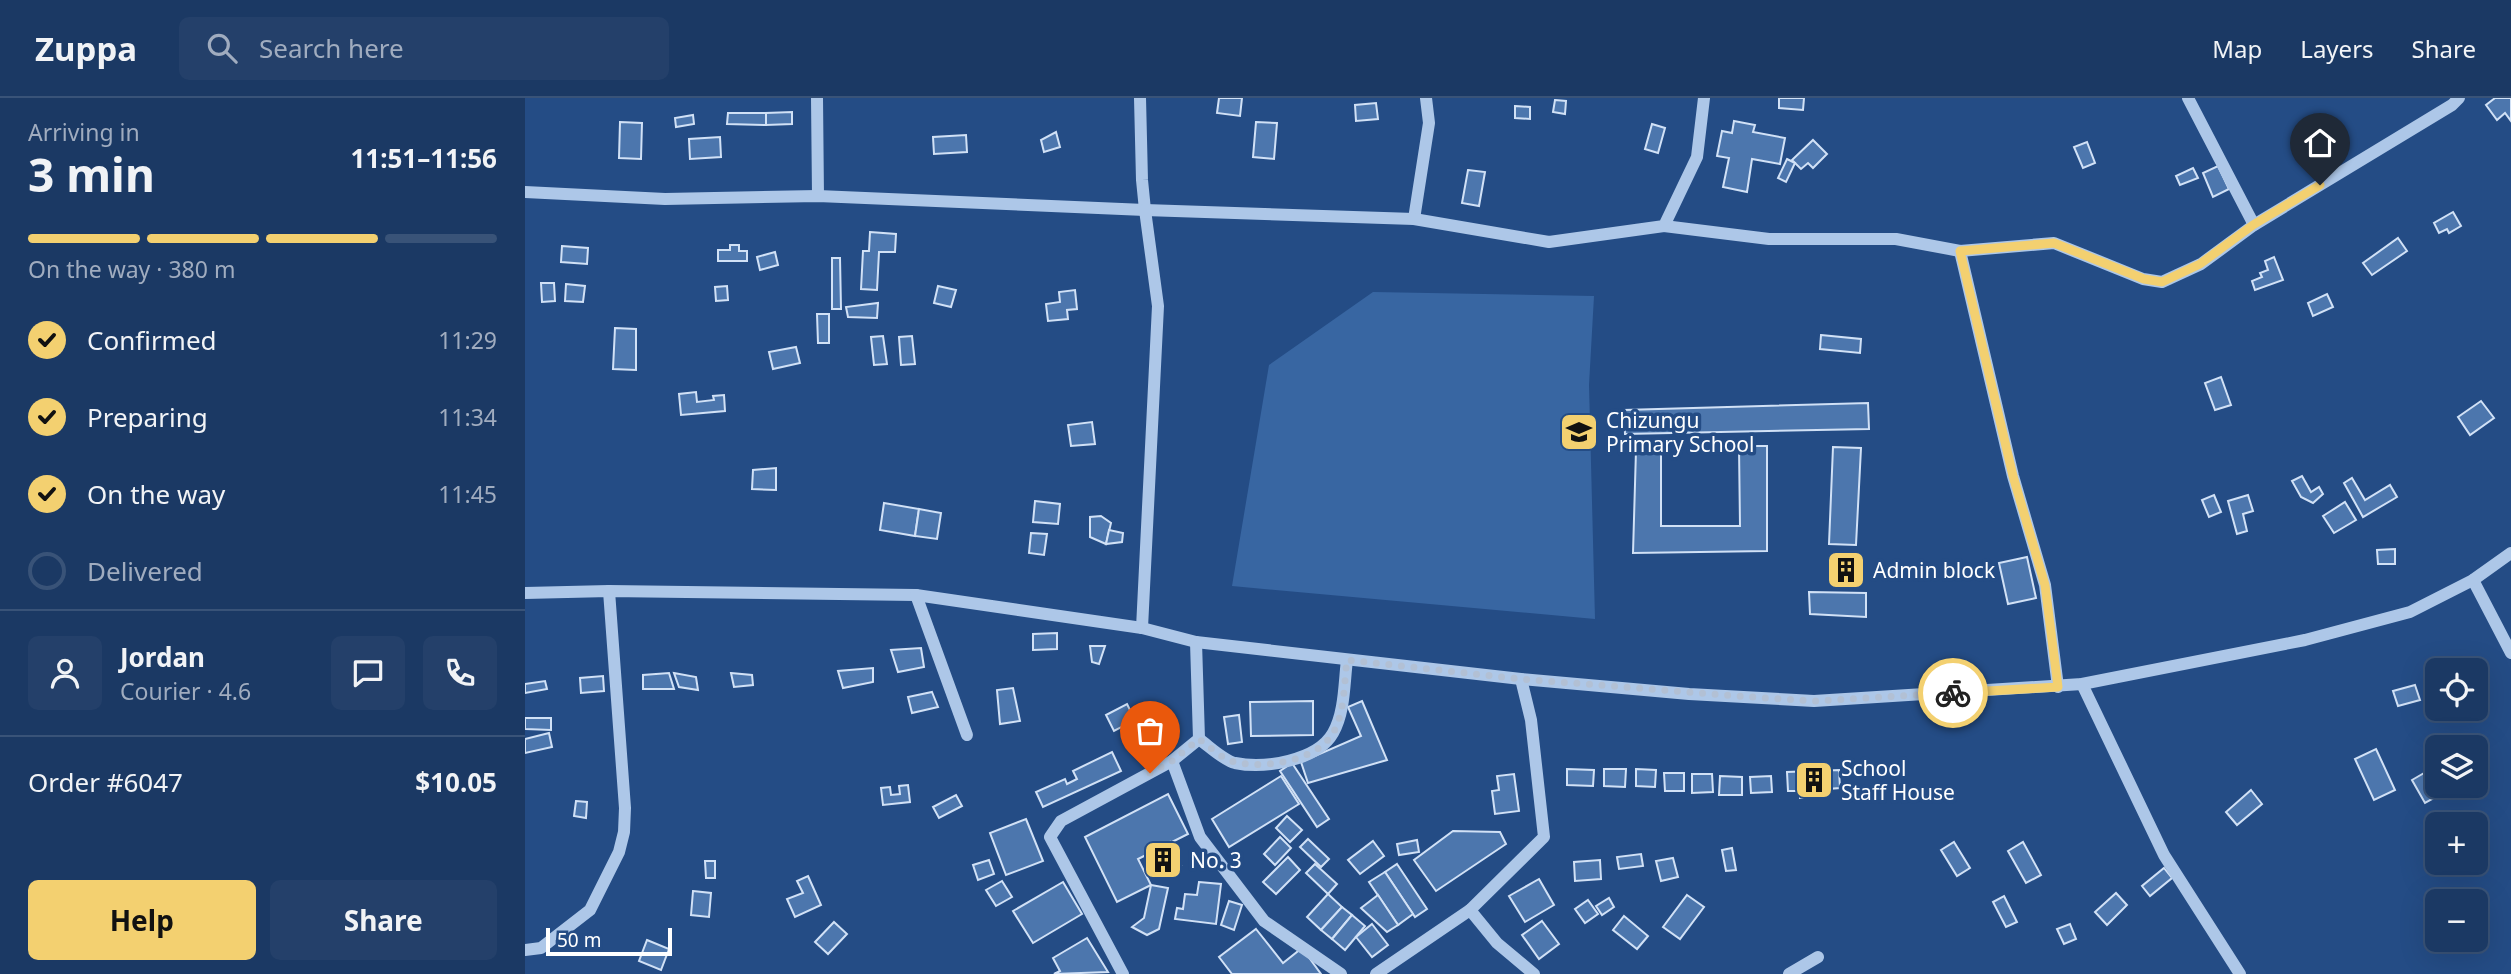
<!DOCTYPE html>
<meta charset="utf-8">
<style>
body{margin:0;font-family:"Noto Sans",sans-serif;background:#24406a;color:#f1f3f6;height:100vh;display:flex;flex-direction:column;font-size:26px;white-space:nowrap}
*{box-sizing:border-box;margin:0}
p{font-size:23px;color:#a0acbf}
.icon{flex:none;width:38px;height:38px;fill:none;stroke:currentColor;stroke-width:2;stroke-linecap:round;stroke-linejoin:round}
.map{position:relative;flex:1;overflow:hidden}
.side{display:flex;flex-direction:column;background:#1b3964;width:525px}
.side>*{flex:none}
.fabs{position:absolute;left:1900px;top:560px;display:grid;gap:14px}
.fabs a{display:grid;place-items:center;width:63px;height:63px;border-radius:10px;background:#1b3964;box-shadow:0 7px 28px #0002,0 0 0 2px #395378;font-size:35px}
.scale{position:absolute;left:21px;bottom:18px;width:126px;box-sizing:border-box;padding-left:7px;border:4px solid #fff;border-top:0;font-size:19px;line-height:24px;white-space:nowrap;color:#fff;-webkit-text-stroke:5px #244c85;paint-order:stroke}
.pin{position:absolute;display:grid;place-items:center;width:60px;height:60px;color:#fff;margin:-72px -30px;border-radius:50% 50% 50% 0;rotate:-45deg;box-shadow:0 0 7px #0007}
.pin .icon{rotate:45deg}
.courier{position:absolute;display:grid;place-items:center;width:70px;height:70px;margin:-35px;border:5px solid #f3d070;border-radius:50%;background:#fff;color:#222;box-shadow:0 2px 9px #0007}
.head em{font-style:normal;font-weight:700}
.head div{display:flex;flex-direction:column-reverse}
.head{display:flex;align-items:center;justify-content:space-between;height:119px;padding:0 28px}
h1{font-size:46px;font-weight:700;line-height:52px}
.bar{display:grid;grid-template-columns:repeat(4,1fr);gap:10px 7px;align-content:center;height:84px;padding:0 28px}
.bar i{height:9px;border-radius:5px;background:#395378}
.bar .current{background:#f3d070}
.bar p{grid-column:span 4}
.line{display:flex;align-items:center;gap:18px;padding:0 28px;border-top:2px solid #395378}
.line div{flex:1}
.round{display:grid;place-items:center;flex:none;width:74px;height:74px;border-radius:10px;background:#24406a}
ol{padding:0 28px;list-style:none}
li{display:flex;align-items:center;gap:21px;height:77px}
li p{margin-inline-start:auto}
li .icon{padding:7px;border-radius:50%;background:#f3d070;color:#111;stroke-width:4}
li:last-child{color:#a0acbf}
li i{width:38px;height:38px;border:4px solid #395378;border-radius:50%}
.cta{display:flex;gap:14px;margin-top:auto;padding:14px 28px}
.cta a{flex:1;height:80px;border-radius:10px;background:#f3d070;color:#111;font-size:28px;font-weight:700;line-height:80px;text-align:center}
.cta a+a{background:#24406a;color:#f1f3f6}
header{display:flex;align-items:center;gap:42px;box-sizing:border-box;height:98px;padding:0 35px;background:#1b3964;border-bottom:2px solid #395378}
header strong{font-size:33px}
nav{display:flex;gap:38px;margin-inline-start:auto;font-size:24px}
.search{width:490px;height:63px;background:#24406a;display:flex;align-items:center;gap:18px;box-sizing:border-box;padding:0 24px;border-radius:10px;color:#a0acbf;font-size:26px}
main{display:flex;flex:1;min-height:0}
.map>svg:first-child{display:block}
</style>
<header>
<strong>Zuppa</strong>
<div class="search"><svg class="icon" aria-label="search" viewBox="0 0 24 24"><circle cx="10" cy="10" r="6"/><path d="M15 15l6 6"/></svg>Search here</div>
<nav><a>Map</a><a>Layers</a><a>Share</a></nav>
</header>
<main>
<section class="side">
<div class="head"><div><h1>3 min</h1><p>Arriving in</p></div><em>11:51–11:56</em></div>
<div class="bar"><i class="current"></i><i class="current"></i><i class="current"></i><i></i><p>On the way · 380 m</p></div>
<ol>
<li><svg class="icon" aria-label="check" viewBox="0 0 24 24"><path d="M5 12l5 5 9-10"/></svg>Confirmed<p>11:29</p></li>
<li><svg class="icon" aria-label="check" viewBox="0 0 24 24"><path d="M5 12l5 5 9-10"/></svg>Preparing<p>11:34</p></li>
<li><svg class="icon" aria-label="check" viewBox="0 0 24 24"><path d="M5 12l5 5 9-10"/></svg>On the way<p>11:45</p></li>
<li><i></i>Delivered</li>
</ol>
<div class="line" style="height:126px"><a class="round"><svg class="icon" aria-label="person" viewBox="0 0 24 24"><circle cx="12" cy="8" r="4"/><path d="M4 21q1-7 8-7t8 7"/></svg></a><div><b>Jordan</b><p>Courier · 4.6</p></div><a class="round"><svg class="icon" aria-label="chat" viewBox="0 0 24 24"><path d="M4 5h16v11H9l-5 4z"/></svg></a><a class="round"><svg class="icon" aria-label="phone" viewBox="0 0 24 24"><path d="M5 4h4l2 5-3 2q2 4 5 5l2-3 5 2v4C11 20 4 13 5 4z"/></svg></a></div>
<div class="line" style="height:91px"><div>Order #6047</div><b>$10.05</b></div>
<div class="cta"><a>Help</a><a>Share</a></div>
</section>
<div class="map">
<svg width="1986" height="876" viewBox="0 0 1986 876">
<rect width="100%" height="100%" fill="#244c85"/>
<path fill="#3866a2" d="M848 194 1069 198 1064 287 1070 521 707 488 744 267Z"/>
<g fill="#4c76ad" stroke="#d1e1f6" stroke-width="2">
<path d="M694 0H717L715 18 692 15Z"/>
<path d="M1254 0H1279L1278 12 1254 10Z"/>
<path d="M1970 0H1986V23L1980 15 1972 22 1961 7Z"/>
<path d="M1030 2 1041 3 1040 16 1028 14Z"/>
<path d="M851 5 853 21 831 23 830 7Z"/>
<path d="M990 8 1005 9V21L990 20Z"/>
<path d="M267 14V26L241 27V15Z"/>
<path d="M203 15H241V27L202 26Z"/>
<path d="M168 17 169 26 151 29 150 20Z"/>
<path d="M1209 23 1230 27 1228 34 1260 40 1255 66 1227 61 1222 94 1198 89 1204 60 1192 58 1197 33 1207 35Z"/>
<path d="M95 24 117 25 116 61 94 60Z"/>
<path d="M731 24 752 25 749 61 728 59Z"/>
<path d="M1127 26 1140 30 1133 55 1120 51Z"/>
<path d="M531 34 535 49 519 54 516 42Z"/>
<path d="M441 37 442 54 409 56 408 39Z"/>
<path d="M195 39 196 59 165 61 164 41Z"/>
<path d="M1288 42 1302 56 1288 70 1283 65 1276 71 1267 62Z"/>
<path d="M1562 44 1570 65 1558 70 1549 49Z"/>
<path d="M1262 61 1270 65 1261 84 1253 80Z"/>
<path d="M1693 68 1704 91 1688 99 1678 75Z"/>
<path d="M1668 70 1673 80 1655 87 1651 78Z"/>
<path d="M943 72 960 74 954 108 937 105Z"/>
<path d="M1928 114 1936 128 1924 135 1922 131 1914 135 1909 125Z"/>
<path d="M345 134 371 136 370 154H354L352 192 336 191 338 153H344Z"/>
<path d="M1873 140 1882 153 1847 177 1838 165Z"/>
<path d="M205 147H214V153H222V163H193V152H205Z"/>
<path d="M37 148 63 150 62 166 36 164Z"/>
<path d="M250 154 253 167 235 172 232 159Z"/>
<path d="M1749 159 1758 182 1730 192 1727 183 1737 179 1735 175 1743 172 1740 163Z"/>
<path d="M307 160H315L316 211H307Z"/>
<path d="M16 185H29L30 203 17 204Z"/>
<path d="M41 186 60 188 58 204 40 203Z"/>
<path d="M202 188 203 202 191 203 190 189Z"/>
<path d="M413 188 431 192 426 209 409 205Z"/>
<path d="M550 192 552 211 542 212 543 221 523 223 521 206 535 204 534 194Z"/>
<path d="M1802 196 1808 209 1788 218 1783 205Z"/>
<path d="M353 205 352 220 323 219 321 209Z"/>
<path d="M292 216H304V245H293Z"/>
<path d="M90 230 111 231V272L88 271Z"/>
<path d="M1296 237 1336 241 1335 255 1295 251Z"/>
<path d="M358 238 362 266 349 267 346 239Z"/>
<path d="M387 238 390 266 376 267 374 239Z"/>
<path d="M271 249 275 265 248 271 244 254Z"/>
<path d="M1696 279 1706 307 1690 312 1680 285Z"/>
<path d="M171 294 172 304 189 302 188 298 199 297 200 313 156 317 154 296Z"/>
<path d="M1956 303 1969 320 1945 337 1933 319Z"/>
<path d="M1343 305 1344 331 1100 336 1099 312Z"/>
<path d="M567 324 570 346 546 348 543 327Z"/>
<path d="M1214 348H1242V453L1108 455 1111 352 1136 354V428H1215Z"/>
<path d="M1308 349 1336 350 1331 447 1304 446Z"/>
<path d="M251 370V392L227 391 228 372Z"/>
<path d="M1777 378 1786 394 1794 389 1798 396 1788 405 1776 399 1767 383Z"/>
<path d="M1827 380 1840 402 1865 387 1872 399 1838 419 1819 385Z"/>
<path d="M1689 397 1696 414 1684 419 1677 402Z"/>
<path d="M1723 397 1728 413 1718 416 1722 433 1712 436 1703 403Z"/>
<path d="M510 403 535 406 533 426 508 424Z"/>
<path d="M1820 404 1831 422 1809 435 1798 418Z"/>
<path d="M359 405 394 411 390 438 355 432Z"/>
<path d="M394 411 416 415 412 441 390 438Z"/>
<path d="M576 418 586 425 581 446 565 439V419Z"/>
<path d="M584 432 598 435 597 444 581 446Z"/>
<path d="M506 435 522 436 519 457 504 455Z"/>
<path d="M1870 451V466H1853L1852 452Z"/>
<path d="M1310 456H1332V487H1309Z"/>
<path d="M1502 459 1511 500 1483 506 1474 465Z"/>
<path d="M1284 494 1341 495V519L1285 516Z"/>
<path d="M532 535V551L508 552V536Z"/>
<path d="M565 548H580L574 566 567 564Z"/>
<path d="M396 550 399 569 373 574 366 552Z"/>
<path d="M348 570V584L318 590 313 573Z"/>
<path d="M144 575 149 591H118V577Z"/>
<path d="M149 575 171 579 173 592 154 589Z"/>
<path d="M206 575 227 577 228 587 209 589Z"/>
<path d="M78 578 79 593 56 595 55 580Z"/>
<path d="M20 583 22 591 0 595V586Z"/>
<path d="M1890 587 1895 602 1873 608 1868 593Z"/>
<path d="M488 590 495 623 475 626 472 592Z"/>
<path d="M407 594 413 609 387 615 383 599Z"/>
<path d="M788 603V637L726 638 725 604Z"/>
<path d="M837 603 862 662 783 685 776 664 836 638 823 609Z"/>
<path d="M602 606 610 622 589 633 581 617Z"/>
<path d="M714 617 717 644 703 646 699 619Z"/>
<path d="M0 620H26V632L0 631Z"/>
<path d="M24 635 27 649 0 655V641Z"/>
<path d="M1851 651 1870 692 1849 702 1830 661Z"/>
<path d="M587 654 596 673 518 709 511 694 540 681 542 686 552 681 548 673Z"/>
<path d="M767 665 804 721 792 729 755 673Z"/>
<path d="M1913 667V688L1929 689 1900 705 1887 682Z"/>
<path d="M1042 671 1069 672 1068 688 1042 687Z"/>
<path d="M1079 671H1101L1100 689 1079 688Z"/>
<path d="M1111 671 1131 672 1130 689 1111 688Z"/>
<path d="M1314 672 1315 690 1303 691V698L1275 700V693H1263L1262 674Z"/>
<path d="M1139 675H1159V693H1140Z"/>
<path d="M989 676 994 713 970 716 967 693 974 692 972 678Z"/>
<path d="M1167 676H1187L1188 694 1167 695Z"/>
<path d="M756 678 774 706 704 749 687 721Z"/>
<path d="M1195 678 1217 679V697H1194Z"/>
<path d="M1246 678 1247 694 1226 695 1225 679Z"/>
<path d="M383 687 385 704 358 707 356 690 365 689 366 697 375 696 374 688Z"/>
<path d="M1726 692 1737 706 1712 727 1701 714Z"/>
<path d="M643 696 663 736 613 761 626 787 592 804 560 739Z"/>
<path d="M431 697 437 708 414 720 408 709Z"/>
<path d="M51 703 62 704 61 720 49 718Z"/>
<path d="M762 718 777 732 765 744 751 730Z"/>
<path d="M501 721 518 763 481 777 465 735Z"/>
<path d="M928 733 975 734 981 746 911 793 889 762Z"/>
<path d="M755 739 766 750 750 767 739 756Z"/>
<path d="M783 741 804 761 796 769 775 749Z"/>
<path d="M892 742 894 754 874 757 872 746Z"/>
<path d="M848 743 859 758 835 776 823 762Z"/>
<path d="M645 744 656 767 632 778 621 757Z"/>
<path d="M1429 744 1445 770 1432 778 1416 752Z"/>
<path d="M1498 744 1516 777 1501 785 1483 753Z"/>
<path d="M1207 750 1211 772 1201 773 1197 752Z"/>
<path d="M1116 756 1118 768 1094 771 1092 759Z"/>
<path d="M763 759 775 772 751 796 738 784Z"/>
<path d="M1148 760 1153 779 1136 783 1131 763Z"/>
<path d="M464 762 469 776 453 782 448 767Z"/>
<path d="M1075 762 1076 781 1050 783 1049 764Z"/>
<path d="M180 763H190V780H181Z"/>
<path d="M790 766 812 786 803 796 781 775Z"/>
<path d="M872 766 902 811 890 819 860 774Z"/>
<path d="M1639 770 1647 780 1625 798 1617 788Z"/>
<path d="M860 774 888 816 873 827 844 784Z"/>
<path d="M283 778 296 807 270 819 262 801 278 795 272 783Z"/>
<path d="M1014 781 1029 807 1000 824 984 798Z"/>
<path d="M477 783 487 799 471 808 461 792Z"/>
<path d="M538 784 557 816 508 845 488 813Z"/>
<path d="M674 784 696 786 691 826 650 821 652 810 658 811 660 796 672 797Z"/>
<path d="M626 787 643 790 634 831 622 837 607 829 619 820Z"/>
<path d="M168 793 186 795 184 819 166 817Z"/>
<path d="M1591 795 1602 807 1582 827 1570 814Z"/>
<path d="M803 796 817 809 796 832 782 819Z"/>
<path d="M853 797 873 827 862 834 836 810Z"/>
<path d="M1162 797 1179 809 1155 841 1138 829Z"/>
<path d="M1479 798 1492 824 1481 829 1468 804Z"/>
<path d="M1084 800 1089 809 1077 817 1071 808Z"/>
<path d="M1063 802 1073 816 1060 825 1050 811Z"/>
<path d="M704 803 717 807 709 832 696 827Z"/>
<path d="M817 809 827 817 807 841 796 832Z"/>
<path d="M827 817 840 828 820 852 807 841Z"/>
<path d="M1099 818 1123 838 1112 851 1088 832Z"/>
<path d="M1017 823 1034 846 1014 861 997 837Z"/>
<path d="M309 824 322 836 303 856 290 844Z"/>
<path d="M847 826 863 847 847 859 831 839Z"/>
<path d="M1545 826 1551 841 1539 846 1532 831Z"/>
<path d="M731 831 758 865 777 850 796 876H707L694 859Z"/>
<path d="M562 840 583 874 529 876 535 873 528 860Z"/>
<path d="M122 842 144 851 136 872 114 863Z"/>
</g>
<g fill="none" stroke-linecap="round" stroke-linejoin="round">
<g stroke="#adc7e8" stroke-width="12">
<path d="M292 0 293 98"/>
<path d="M1663 0 1729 127"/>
<path d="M0 94 140 101 293 98 620 112 617 82 615 0"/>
<path d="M889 121 904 25 901 0"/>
<path d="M1139 128 1244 141H1371L1435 153 1529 145 1618 181 1637 184 1676 166 1729 127 1927 7 1934 0"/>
<path d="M1435 153 1488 378 1520 487 1533 589"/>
<path d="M1948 482 1986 555"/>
<path d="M0 495 84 493 391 497 617 530 671 544 996 581 1164 596 1289 603 1557 586 1780 542 1885 514 1948 482 1986 455"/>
<path d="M391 497 442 637"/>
<path d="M617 530 633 208 620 112 889 121 1024 144 1139 128 1172 59 1179 0"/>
<path d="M1557 586 1639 757 1715 876"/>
<path d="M674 641C684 648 698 662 710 665 739 671 792 663 808 635 820 614 819 585 822 562"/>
<path d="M647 663 675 739 739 823 816 876"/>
<path d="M945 812 972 845 1009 876"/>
<path d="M0 852 16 850 65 812 94 754 99 734 100 710 84 493"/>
<path d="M598 876 525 739 536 723 647 663 674 641 671 544"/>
<path d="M851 876 945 812 1019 739 1006 622 996 581"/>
<path d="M1264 876 1293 859"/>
</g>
</g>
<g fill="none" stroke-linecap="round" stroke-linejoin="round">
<path stroke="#b2c0d4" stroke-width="7" stroke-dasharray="0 12.6" d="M625 675 647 663 674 641C684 648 698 662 710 664 739 671 792 663 808 635 820 614 819 585 822 562L996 581 1239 600 1289 603 1428 595"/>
<path stroke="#f3d070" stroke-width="9" d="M1428 595 1533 589 1520 487 1488 378 1435 153 1529 145 1619 181 1637 184 1675 166 1728 127 1795 87"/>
</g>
<defs>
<symbol id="school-square" viewBox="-11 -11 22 22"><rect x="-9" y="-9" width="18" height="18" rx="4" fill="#f3d070" stroke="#244c85"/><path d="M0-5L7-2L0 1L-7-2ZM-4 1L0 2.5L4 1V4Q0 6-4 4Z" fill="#111"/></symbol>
<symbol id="building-square" viewBox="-11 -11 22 22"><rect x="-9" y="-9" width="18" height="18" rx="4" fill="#f3d070" stroke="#244c85"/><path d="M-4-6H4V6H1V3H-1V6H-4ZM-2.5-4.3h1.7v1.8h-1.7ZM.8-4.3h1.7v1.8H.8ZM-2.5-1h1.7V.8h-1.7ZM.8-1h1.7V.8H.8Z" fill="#111"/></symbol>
</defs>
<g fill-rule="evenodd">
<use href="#school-square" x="1032" y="312" width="44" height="44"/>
<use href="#building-square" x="1299" y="450" width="44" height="44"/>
<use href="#building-square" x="1267" y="660" width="44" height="44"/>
<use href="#building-square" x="616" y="740" width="44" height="44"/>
</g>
<g text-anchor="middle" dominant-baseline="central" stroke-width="7" stroke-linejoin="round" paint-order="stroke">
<g font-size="21" fill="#fff" stroke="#244c85" text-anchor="start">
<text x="1081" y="322">Chizungu<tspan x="1081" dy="24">Primary School</tspan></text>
<text x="1348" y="472">Admin block</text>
<text x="1316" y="670">School<tspan x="1316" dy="24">Staff House</tspan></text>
<text x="665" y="762">No. 3</text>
</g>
</g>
</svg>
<div class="fabs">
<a><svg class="icon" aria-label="locate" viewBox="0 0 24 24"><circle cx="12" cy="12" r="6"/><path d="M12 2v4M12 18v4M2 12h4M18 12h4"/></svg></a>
<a><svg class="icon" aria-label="layers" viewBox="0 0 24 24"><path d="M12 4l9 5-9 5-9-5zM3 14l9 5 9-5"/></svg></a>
<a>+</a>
<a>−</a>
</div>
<div class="scale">50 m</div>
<div class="pin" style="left:625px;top:675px;background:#ea580c"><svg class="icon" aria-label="bag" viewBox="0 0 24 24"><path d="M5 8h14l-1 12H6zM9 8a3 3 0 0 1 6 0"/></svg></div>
<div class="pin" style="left:1795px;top:87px;background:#1f2937"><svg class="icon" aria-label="home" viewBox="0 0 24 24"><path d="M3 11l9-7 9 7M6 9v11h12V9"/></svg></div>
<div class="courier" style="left:1428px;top:595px"><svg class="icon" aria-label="bike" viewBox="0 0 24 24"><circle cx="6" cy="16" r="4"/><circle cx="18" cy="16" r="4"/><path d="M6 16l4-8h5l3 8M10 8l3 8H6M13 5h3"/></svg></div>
</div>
</main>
